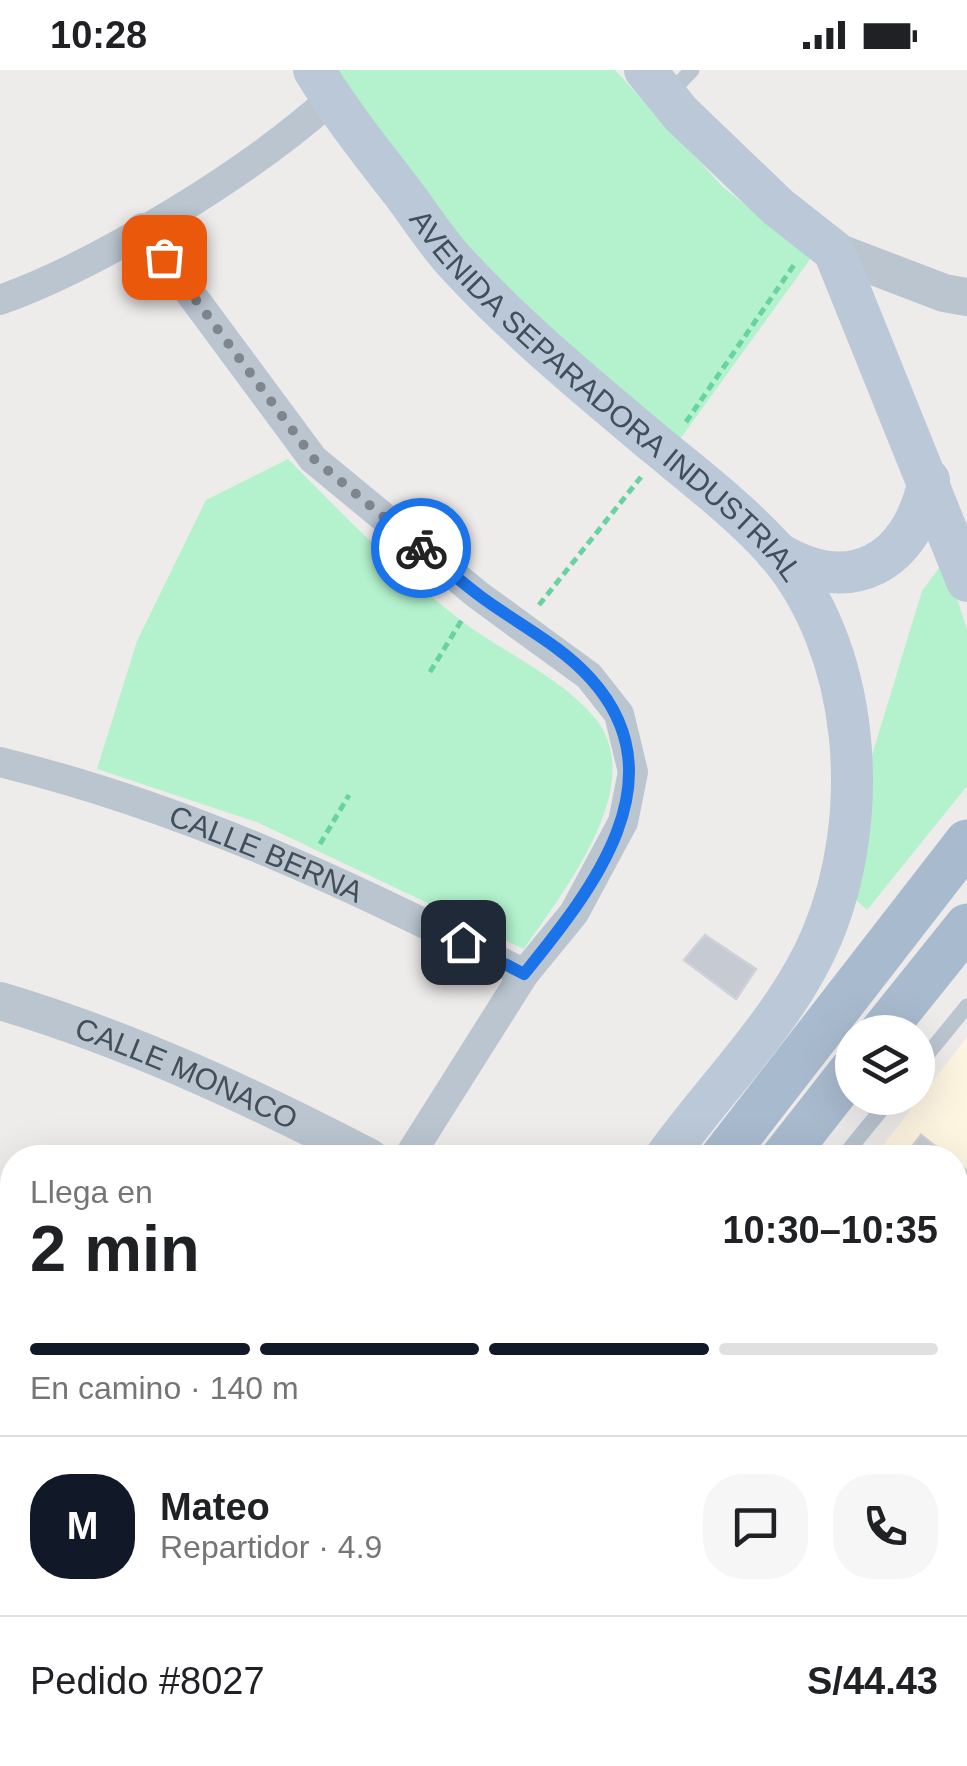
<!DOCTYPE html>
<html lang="es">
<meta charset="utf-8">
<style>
body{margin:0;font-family:Helvetica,sans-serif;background:#f6f6f6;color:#202124;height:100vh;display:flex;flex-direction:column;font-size:38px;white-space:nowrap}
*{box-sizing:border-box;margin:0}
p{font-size:32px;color:#757577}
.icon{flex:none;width:55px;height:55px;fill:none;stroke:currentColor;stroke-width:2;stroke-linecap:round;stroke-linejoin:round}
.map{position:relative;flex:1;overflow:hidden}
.sheet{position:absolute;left:0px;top:1075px;width:968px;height:622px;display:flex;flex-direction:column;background:#fff;border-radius:40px 40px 0 0;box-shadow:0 10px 40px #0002}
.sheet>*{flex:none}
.buttons{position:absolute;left:835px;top:945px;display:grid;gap:20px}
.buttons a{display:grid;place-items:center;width:100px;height:100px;border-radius:50%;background:#fff;box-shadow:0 10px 40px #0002;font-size:50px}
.pin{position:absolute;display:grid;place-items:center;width:85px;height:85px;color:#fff;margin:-42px;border-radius:20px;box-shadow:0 5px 15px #0006}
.courier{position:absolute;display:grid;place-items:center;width:100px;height:100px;margin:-50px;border:8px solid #1a73e8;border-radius:50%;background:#fff;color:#222;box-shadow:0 2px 12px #0007}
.summary em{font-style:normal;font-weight:800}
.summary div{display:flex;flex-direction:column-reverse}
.summary{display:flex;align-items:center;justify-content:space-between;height:170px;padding:0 30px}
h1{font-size:65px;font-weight:800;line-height:75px}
.bar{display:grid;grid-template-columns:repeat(4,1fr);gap:15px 10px;align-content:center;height:120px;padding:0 30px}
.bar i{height:12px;border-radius:8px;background:#e0e0e0}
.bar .active{background:#111827}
.bar p{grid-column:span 4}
.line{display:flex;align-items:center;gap:25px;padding:0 30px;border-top:2px solid #e0e0e0}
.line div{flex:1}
.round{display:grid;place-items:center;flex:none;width:105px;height:105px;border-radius:40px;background:#f6f6f6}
.status{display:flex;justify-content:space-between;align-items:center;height:70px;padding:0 50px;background:#fff;direction:ltr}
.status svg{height:28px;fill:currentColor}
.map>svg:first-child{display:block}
</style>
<div class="status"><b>10:28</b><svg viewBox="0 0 49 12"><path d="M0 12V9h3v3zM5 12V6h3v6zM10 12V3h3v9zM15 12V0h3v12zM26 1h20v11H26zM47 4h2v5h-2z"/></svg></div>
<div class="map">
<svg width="967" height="1696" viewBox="0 0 967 1696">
<rect width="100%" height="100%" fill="#eeebeb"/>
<path fill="#fdf5e0" d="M967 967V1545L955 1537V1088H873Z"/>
<g fill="#b3f2cd">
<path d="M328 0H615L723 117 811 188 678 372 564 275 461 173Z"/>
<path d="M288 389C341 442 394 498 454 545 497 580 559 605 595 648 650 715 561 824 524 879L259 753 97 699 137 571 206 430Z"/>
<path d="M945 490 967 560V716L867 840 853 827 869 695 922 521Z"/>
<path d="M12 1325V1428L0 1423V1351Z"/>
</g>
<g fill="#c6cad2" stroke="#ced1d8" stroke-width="2.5">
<path d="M705 865 756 899 736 929 684 890Z"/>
<path d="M921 1065 950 1088H903Z"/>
<path d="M955 1092 967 1101V1473L955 1463Z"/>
<path d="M737 1685H857L848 1696H728Z"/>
</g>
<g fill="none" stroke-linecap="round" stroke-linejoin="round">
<g stroke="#69d2a1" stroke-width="5" stroke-dasharray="8 5" stroke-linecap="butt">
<path d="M686 352 796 192"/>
<path d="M539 535 641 407"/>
<path d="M430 602 463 548"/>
<path d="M320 774 349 725"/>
<path d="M0 1405 12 1401"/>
<path d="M0 1420 12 1425"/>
</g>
<g stroke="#bac5d0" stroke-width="15">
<path d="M669 24 692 0"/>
<path d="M918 996 967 936"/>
<path d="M842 1088 891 1028"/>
<path d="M628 1696 630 1685"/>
</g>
<g stroke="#bac5d0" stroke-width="30">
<path d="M142 158 313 389 478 525 589 606 619 644 633 702 623 752 574 843 524 904 408 1088"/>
<path d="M0 230C103 193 251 101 331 29"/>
<path id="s1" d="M0 692C184 737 357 817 524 904"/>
<path d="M0 1168 12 1173"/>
<path d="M0 1317 12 1290"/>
<path d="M195 1696 197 1685"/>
</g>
<g stroke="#bac5d0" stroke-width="38">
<path d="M834 181 944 223 967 227"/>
<path id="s2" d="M0 931C130 970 249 1025 370 1088"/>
<path d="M955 1570 967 1578"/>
<path d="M955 1631 967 1640"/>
<path d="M421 1696 423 1685"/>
</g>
<g stroke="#bbc8d7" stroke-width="42">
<path id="s3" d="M314 0C340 43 372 83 403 123 421 147 437 173 458 195 517 259 587 317 654 373 695 407 737 439 773 478 862 578 872 747 822 866 787 949 717 1015 665 1088"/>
<path d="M645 0 681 44 778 137 834 181 967 511"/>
<path d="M776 482C851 528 912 493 929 410"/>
</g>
<g stroke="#a8bace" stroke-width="45">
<path d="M882 962 967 856"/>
<path d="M722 1088 967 772"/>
<path d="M783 1088 852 1000"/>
<path d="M467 1696 469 1685"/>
<path d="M515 1696 516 1685"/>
</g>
</g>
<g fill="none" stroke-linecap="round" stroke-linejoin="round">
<path stroke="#7e858d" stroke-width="10" stroke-dasharray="0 18" d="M164 187 314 389 421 478"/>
<path stroke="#1a73e8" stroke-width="12" d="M421 478C441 494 460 511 480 526 516 553 561 575 591 609 681 709 592 820 524 904L463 872"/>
</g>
<g text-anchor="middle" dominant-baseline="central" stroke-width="8" stroke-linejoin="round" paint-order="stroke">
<g font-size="30" fill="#424e5a" stroke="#fff">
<text stroke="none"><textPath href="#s3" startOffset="440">AVENIDA SEPARADORA INDUSTRIAL</textPath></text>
<text stroke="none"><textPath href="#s1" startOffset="282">CALLE BERNA</textPath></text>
<text stroke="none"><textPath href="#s2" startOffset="200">CALLE MONACO</textPath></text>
</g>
</g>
</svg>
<div class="buttons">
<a><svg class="icon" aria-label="layers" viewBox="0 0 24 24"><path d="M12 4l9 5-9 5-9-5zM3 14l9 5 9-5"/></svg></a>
</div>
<div class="pin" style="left:164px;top:187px;background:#ea580c"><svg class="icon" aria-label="bag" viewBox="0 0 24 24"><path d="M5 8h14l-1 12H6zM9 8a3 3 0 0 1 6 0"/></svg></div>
<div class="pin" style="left:463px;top:872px;background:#1f2937"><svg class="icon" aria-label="home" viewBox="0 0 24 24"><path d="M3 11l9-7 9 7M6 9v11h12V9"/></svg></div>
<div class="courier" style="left:421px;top:478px"><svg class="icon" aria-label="bike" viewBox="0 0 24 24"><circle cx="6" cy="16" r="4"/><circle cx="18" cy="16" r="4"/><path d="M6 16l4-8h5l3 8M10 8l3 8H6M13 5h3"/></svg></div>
<section class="sheet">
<div class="summary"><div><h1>2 min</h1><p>Llega en</p></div><em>10:30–10:35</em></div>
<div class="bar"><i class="active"></i><i class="active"></i><i class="active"></i><i></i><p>En camino · 140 m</p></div>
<div class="line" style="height:180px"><b class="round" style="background:#111827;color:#fff">M</b><div><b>Mateo</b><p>Repartidor · 4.9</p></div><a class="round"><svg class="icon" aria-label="chat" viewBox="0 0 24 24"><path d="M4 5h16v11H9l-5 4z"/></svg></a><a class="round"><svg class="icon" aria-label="phone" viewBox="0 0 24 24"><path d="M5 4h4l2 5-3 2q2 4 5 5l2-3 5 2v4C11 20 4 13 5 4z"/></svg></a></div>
<div class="line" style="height:130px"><div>Pedido #8027</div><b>S/44.43</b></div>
</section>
</div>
